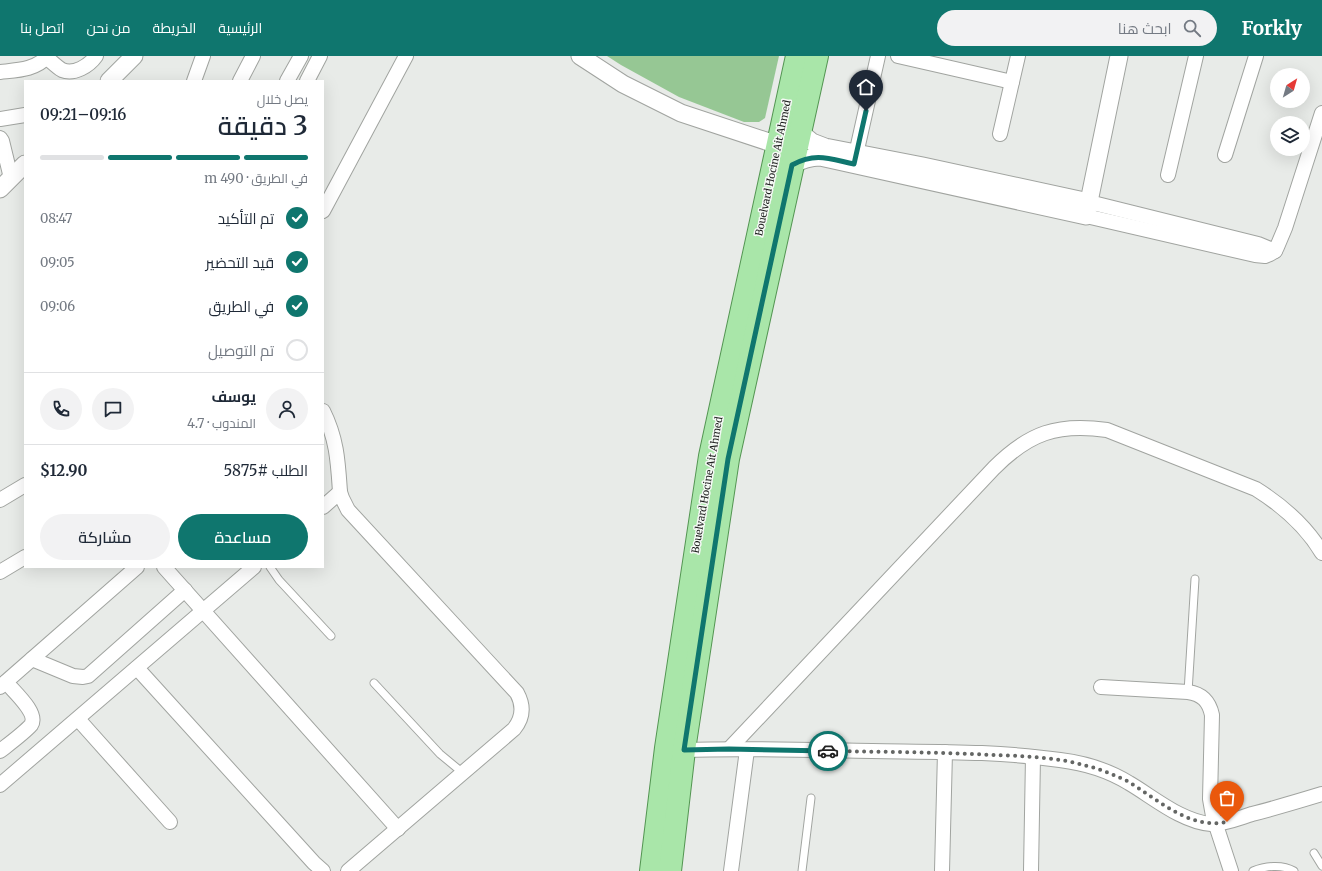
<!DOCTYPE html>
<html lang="ar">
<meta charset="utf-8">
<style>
body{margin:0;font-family:Merriweather,Cairo,serif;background:#f2f2f3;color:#1f2937;direction:rtl;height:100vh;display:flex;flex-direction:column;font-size:15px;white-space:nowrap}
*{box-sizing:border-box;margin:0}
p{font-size:13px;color:#747a83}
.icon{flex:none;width:22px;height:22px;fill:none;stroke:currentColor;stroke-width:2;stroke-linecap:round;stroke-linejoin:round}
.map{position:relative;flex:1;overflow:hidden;direction:ltr}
.details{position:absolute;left:24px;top:24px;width:300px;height:488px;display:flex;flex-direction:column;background:#fff;border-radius:0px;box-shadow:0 4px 16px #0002;direction:rtl}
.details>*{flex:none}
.needle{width:26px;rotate:37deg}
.tools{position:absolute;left:1270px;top:12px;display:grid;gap:8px}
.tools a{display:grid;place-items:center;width:40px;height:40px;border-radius:50%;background:#fff;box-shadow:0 4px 16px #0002;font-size:20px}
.pin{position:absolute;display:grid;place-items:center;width:34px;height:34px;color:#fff;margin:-41px -17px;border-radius:50% 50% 50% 0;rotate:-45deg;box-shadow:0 0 4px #0007}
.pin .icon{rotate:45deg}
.courier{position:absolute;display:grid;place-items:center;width:40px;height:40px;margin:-20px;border:3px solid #0f766e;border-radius:50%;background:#fff;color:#222;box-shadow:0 1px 5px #0007}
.headline em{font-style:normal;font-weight:600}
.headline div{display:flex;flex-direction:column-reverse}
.headline{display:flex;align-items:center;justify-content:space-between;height:68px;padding:0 16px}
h1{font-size:26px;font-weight:600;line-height:30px}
.bar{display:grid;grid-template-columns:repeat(4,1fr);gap:6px 4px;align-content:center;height:48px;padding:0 16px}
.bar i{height:5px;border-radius:3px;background:#e0e1e3}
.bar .selected{background:#0f766e}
.bar p{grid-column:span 4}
.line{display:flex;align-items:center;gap:10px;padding:0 16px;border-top:1px solid #e0e1e3}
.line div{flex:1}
.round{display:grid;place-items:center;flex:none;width:42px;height:42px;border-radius:21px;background:#f2f2f3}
ol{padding:0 16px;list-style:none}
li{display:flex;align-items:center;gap:12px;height:44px}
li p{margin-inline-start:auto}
li .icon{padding:4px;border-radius:50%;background:#0f766e;color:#fff;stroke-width:4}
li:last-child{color:#747a83}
li i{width:22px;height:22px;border:2px solid #e0e1e3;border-radius:50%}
.primary-button{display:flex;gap:8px;margin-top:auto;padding:8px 16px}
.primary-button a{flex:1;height:46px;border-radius:24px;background:#0f766e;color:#fff;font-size:16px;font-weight:600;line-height:46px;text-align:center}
.primary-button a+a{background:#f2f2f3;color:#1f2937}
header{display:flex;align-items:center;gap:24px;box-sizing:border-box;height:56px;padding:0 20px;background:#0f766e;color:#fff}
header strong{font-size:19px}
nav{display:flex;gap:22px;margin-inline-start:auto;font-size:14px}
.search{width:280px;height:36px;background:#f2f2f3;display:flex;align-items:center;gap:10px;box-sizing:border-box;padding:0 14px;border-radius:22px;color:#747a83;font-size:15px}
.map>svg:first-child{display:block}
</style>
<header>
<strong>Forkly</strong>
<div class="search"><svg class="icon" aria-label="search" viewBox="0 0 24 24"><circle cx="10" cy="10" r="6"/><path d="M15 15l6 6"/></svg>ابحث هنا</div>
<nav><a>الرئيسية</a><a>الخريطة</a><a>من نحن</a><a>اتصل بنا</a></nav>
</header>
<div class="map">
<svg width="1322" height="815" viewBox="0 0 1322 815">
<rect width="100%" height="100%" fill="#e8ebe8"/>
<path fill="#96c794" d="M607 0H779L765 62 759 66H744L679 41 621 9Z"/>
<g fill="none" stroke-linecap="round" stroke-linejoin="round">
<defs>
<g id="service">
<path d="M270 511 279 524 331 580"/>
<path d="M374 627 440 698 463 717"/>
<path d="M1188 636 1195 523"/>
<path d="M1314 797 1322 810"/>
<path d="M802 815 811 742"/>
<path d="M1253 815C1265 810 1282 808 1294 815"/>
</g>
<g id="minor">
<path d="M898 0 1012 26"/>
<path d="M46 1C51 5 57 11 62 14 74 19 89 10 96 0"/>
<path d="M0 16C18 14 35 14 48 0"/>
<path d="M194 25 203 0"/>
<path d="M240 25 253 0"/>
<path d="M287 25 301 0"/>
<path d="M307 25 320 0"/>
<path d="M0 63 25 59"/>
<path d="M1000 78 1018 0"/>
<path d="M0 82 2 85 11 122"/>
<path d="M1225 99 1256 0"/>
<path d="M854 107 878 0"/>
<path d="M1168 119 1196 0"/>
<path d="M1089 146 1258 188 1275 195"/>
<path d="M323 155 406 0"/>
<path d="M1086 160 1255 199 1265 200 1270 198 1275 195 1277 191 1285 172 1322 57"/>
<path d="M323 355C337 383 338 406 340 436L342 442 348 454 517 637C524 650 523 662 514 673L348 815"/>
<path d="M0 444 25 429"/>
<path d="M323 451 340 436"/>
<path d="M164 511 398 773"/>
<path d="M0 516 25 501"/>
<path d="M32 603 73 620 83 621 88 620 185 534"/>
<path d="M137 612 314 807 323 815"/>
<path d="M0 631 137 511"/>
<path d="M1101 631 1188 636C1202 638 1209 645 1212 659L1210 743 1213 760 1231 815"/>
<path d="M78 663 170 766"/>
<path d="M729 693 994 412C1029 377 1057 367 1107 374L1256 433C1283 450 1306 470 1322 497"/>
<path d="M684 694C747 692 810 694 872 695 935 696 998 695 1060 704 1084 707 1108 714 1129 727 1153 741 1182 766 1211 768 1225 768 1239 762 1252 758 1276 752 1299 745 1322 738"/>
<path d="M0 695C9 688 24 677 31 669 39 657 13 635 6 626"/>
<path d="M0 729 254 511"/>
<path d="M731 815 747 694"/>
<path d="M942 815 945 696"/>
<path d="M1031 815 1033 701"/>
</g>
<g id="tertiary">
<path d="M580 0 623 28 681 57 778 89"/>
<path d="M109 25 134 0"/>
<path d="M800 76 812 86 825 91 923 110 1089 146"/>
<path d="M792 109C801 104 809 101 820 101L1086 160 1119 0"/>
<path d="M0 133 25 108"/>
</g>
<g id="primary">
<path d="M651 815 666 692 710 400 797 0"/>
<path d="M670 815 684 694 728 403 817 0"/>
</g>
</defs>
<use href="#service" stroke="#a1a4a0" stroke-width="9"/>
<use href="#minor" stroke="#a1a4a0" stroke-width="16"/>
<use href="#tertiary" stroke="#a1a4a0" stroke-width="19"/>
<use href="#primary" stroke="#539552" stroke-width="24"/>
<use href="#service" stroke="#fff" stroke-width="7"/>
<use href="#minor" stroke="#fff" stroke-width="14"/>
<use href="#tertiary" stroke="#fff" stroke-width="17"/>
<use href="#primary" stroke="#a9e6a9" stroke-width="22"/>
</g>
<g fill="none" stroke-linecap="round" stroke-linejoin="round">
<path stroke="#646664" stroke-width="4" stroke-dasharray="0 7.2" d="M828 695C883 696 937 696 992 699 1023 700 1057 701 1087 710 1101 713 1114 719 1127 725 1158 743 1189 774 1227 766"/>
<path stroke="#0f766e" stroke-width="5" d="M828 695 729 693 684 694 728 403 792 109C816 96 830 103 854 108L866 55"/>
</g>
<g text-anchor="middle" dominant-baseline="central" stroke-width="3" stroke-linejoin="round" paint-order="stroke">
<g font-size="10" fill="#1d1e1d" stroke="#f5f9f5">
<text transform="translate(773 112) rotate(-78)">Bouelvard Hocine Ait Ahmed</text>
<text transform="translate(707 429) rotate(-80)">Bouelvard Hocine Ait Ahmed</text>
</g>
</g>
</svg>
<div class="tools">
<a><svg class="needle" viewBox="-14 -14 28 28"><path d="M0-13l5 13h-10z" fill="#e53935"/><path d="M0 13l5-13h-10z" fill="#747a83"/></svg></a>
<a><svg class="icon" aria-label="layers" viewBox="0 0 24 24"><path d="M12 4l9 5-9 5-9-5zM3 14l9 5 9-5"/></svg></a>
</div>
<div class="pin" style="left:1227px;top:766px;background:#ea580c"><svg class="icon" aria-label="bag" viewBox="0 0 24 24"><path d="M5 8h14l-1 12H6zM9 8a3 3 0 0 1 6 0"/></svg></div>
<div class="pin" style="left:866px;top:55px;background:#1f2937"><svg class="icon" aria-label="home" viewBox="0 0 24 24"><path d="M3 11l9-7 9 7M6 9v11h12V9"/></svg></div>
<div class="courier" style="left:828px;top:695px"><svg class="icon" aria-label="car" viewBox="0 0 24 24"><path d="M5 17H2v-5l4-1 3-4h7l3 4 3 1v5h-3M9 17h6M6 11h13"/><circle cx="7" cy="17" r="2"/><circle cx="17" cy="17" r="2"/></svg></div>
<section class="details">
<div class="headline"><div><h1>3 دقيقة</h1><p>يصل خلال</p></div><em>09:16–09:21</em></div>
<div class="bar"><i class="selected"></i><i class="selected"></i><i class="selected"></i><i></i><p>في الطريق · 490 m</p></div>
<ol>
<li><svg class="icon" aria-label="check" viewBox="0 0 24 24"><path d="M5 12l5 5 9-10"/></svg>تم التأكيد<p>08:47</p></li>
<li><svg class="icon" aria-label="check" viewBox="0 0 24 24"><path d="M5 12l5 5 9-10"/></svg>قيد التحضير<p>09:05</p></li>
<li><svg class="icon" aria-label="check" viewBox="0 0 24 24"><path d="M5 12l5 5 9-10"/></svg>في الطريق<p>09:06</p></li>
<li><i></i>تم التوصيل</li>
</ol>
<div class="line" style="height:72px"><a class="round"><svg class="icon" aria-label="person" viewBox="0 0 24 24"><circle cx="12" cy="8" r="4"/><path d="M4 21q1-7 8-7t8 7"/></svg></a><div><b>يوسف</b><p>المندوب · 4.7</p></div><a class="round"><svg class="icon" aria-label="chat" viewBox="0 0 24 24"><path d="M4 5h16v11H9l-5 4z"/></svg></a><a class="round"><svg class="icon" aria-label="phone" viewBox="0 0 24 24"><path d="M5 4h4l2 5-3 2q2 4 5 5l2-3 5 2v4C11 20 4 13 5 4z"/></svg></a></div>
<div class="line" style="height:52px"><div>الطلب #5875</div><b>$12.90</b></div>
<div class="primary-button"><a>مساعدة</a><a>مشاركة</a></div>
</section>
</div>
